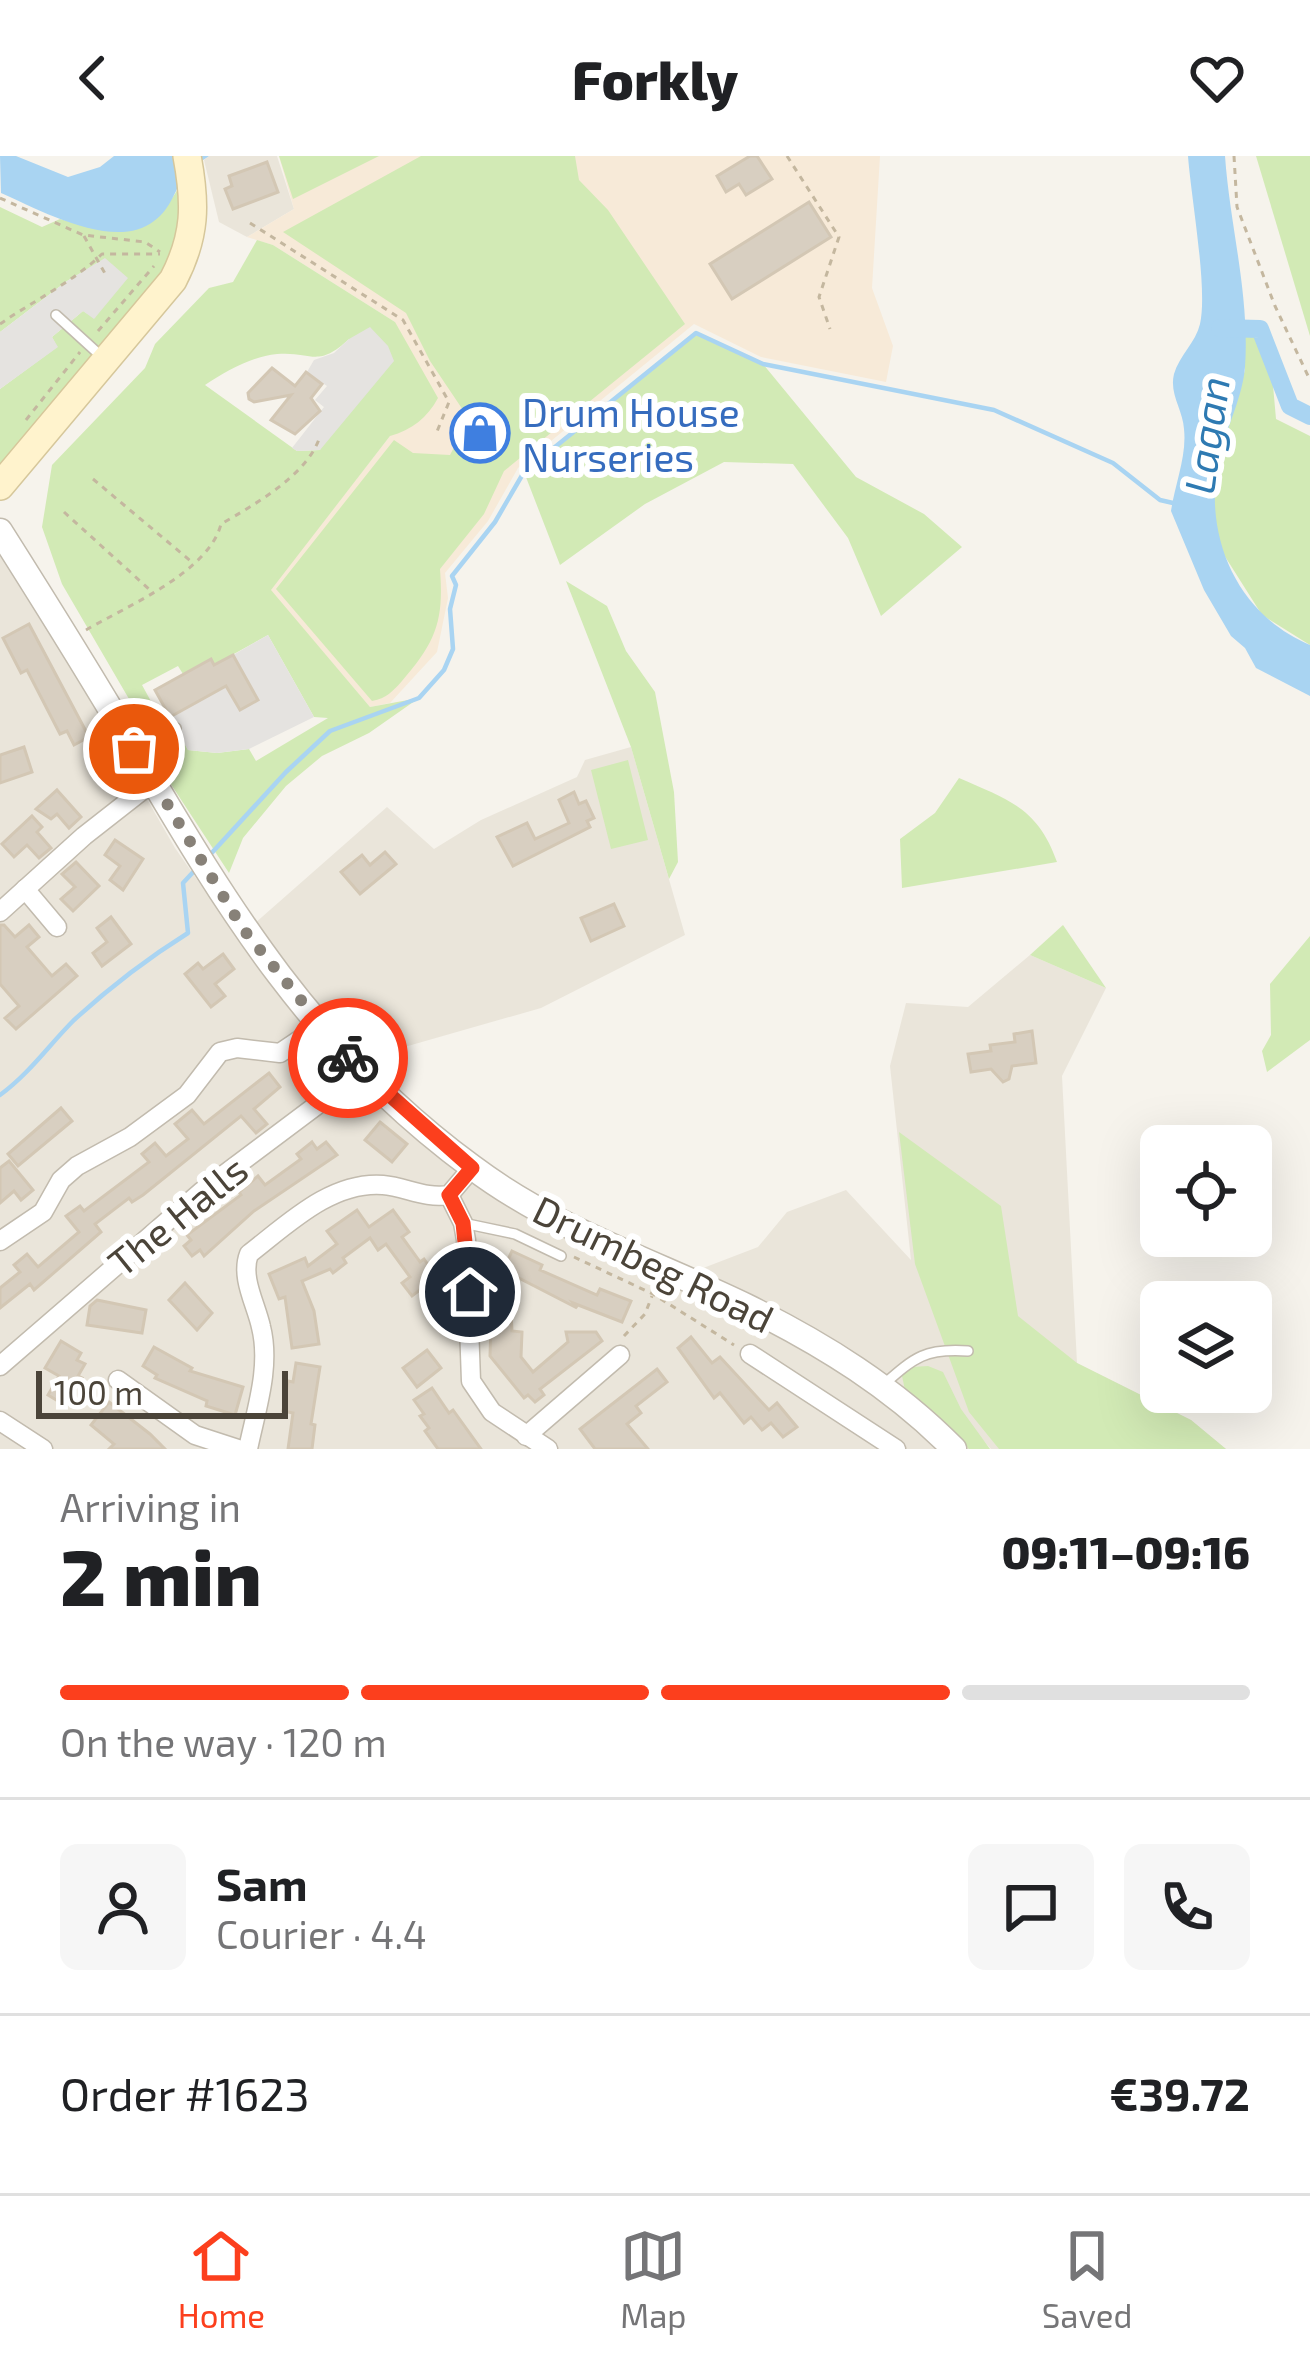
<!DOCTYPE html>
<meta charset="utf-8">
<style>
body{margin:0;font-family:"Exo 2",sans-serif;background:#f6f6f6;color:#202124;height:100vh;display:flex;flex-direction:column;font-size:45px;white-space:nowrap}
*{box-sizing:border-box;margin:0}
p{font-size:39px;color:#757577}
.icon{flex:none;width:66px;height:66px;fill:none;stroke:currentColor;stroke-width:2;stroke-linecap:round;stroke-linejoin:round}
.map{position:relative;height:1293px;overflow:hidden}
.side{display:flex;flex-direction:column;background:#fff;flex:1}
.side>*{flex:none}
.controls{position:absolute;left:1140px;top:969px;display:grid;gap:24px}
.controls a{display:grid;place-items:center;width:132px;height:132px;border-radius:18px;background:#fff;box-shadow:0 12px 48px #0002;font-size:60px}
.scale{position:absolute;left:36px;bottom:30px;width:252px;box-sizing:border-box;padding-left:12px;border:6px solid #4b4439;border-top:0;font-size:33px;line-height:42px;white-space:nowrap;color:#4b4439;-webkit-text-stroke:9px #fff;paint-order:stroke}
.pin{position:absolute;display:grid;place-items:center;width:102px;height:102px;color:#fff;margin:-51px;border:6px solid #fff;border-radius:50%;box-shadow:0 3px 12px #0007}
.courier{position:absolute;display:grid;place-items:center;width:120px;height:120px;margin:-60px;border:9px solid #fc3f1d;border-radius:50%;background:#fff;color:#222;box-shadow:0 3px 15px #0007}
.headline em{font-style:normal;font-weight:800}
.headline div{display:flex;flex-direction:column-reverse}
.headline{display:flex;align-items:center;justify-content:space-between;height:204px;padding:0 60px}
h1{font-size:78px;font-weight:800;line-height:90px}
.bar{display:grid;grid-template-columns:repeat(4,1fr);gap:18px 12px;align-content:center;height:144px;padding:0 60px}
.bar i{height:15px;border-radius:9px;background:#e0e0e0}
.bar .selected{background:#fc3f1d}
.bar p{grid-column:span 4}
.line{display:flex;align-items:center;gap:30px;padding:0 60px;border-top:3px solid #e0e0e0}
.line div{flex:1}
.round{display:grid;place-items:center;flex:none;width:126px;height:126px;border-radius:18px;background:#f6f6f6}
header{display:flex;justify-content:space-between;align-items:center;height:156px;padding:0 60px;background:#fff;font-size:54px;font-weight:800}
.dock{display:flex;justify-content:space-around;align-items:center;height:168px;border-top:3px solid #e0e0e0;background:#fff;font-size:33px;color:#757577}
.dock a{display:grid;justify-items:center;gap:6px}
.dock .selected{color:#fc3f1d}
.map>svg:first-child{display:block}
</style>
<header><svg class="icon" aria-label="back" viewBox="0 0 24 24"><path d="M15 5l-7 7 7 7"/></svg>Forkly<svg class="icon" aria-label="heart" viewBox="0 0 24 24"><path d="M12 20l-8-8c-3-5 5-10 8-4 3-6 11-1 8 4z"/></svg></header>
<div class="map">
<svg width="1310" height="1293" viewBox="0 0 1310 1293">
<rect width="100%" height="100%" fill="#f6f3ec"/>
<g fill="#eae5da">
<path d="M209 0H277L294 53 247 81 219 66 204 4Z"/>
<path d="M0 397H6L175 692 238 782 387 651 434 693 481 664 577 621 585 604 631 591 685 779 541 852 380 898 350 916 413 980 501 1045 659 1129 758 1091 787 1056 846 1034 911 1104 890 910 906 847 968 851 1030 799 1106 832 1062 920 1077 1207 1191 1264 1226 1293H991L983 1284 972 1293H0Z"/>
</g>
<path fill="#f7ead8" d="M279 0H880L872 132 893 190 886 226 761 201 694 168 518 312 488 365 445 417 448 442 437 496 390 547 370 551 270 434 390 280 395 166 273 89 247 81 294 53Z"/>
<g fill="#d2eab5" fill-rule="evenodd">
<path d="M279 0H379L293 43Z"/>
<path d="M421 0H575L579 24 608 54 685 168 504 315 484 358 440 413C444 465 436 486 402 525 392 536 387 542 372 545L276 433 394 284 413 297 450 299 469 263 430 205 406 157 283 76Z"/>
<path d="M1256 0H1310V180Z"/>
<path d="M186 17 184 98 10 296 0 319V233L57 191 52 181 83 155 95 162 105 103 67 125 0 176V51L42 71 60 63C123 82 157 81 186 17Z"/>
<path d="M257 84 273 89 395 166 438 242C427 262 412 274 390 280L271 434 370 551 419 542 369 577 322 600 286 630 243 682 229 717 159 610C163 594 165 587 181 581L188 594 217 597 249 593 256 605 328 562 314 561 268 479 214 509 210 503 183 518 178 510 142 529 164 569 155 574 143 567 62 428 42 371 52 309 145 212 155 188 209 132 233 126ZM349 183 320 294 297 295 205 229C227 215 250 201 277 198 312 195 317 213 349 183Z"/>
<path d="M696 177 763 208 856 321 924 358 962 391 881 460 848 382 793 308 724 306 645 348 560 409 524 316Z"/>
<path d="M1243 178 1255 181 1271 207 1276 263 1310 280V489L1262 459 1219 391 1212 351 1218 304 1245 214Z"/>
<path d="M566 425 607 450 626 495 655 536 674 636 678 706 669 723 631 591Z"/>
<path d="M628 604 648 684 611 693 591 614Z"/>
<path d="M959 622C1009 644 1038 652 1057 706L902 732 900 683 935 657Z"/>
<path d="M1063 769 1106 832 1030 799Z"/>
<path d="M1310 780V884L1267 916 1262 895 1271 879 1270 828Z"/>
<path d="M899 976 1001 1050 1018 1160 1077 1207 1191 1264 1226 1293H999L969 1256 915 1108Z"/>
<path d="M928 1210 943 1216 961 1253 990 1293H969L905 1234 902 1220 912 1211Z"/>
</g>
<g fill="#e5e3e0">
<path d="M105 102 128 122 94 163 83 155 52 181 58 191 0 233V176L67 125Z"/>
<path d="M370 171 388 190 394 205 320 294 297 295 292 292 324 251 315 244 327 230 307 216 314 204 334 197 349 183Z"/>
<path d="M268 479 314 561 249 593 217 597 188 594 170 561 226 530 257 544 233 499Z"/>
</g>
<g fill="#a9d4f2">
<path d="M0 0H16L68 21 100 11 114 0H209C202 5 191 11 186 18 174 34 172 52 154 65 115 96 40 54 1 37Z"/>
<path d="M1188 0H1225C1230 70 1250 140 1245 211 1243 239 1227 271 1220 299 1201 375 1235 458 1310 489V540L1256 512 1245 492 1231 480 1204 434 1171 355C1175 328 1187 300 1184 273 1183 254 1169 238 1174 218 1179 200 1196 186 1200 168 1208 133 1191 41 1188 0Z"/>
</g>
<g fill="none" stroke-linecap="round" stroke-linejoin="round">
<g stroke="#a9d4f2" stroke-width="4.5">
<path d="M208 701 286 616 330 575 419 542 444 514 453 493 450 453 456 429 452 420 495 366 524 316 696 177 763 208 994 254 1113 307 1160 344 1173 347"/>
<path d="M0 939C29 918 49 889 74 864 109 832 148 802 188 777L183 727 196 713"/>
</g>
<path stroke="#a9d4f2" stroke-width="18" d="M1220 172 1260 173 1290 250 1310 260"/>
</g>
<g fill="#d8cfc1" stroke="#d3c7b4" stroke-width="3">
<path d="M750 0H757L772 23 746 39 739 28 726 36 717 20Z"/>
<path d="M267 6 278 36 233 53 225 33 232 30 229 20Z"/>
<path d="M809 46 831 81 732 143 710 108Z"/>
<path d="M272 212 295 230 306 216 322 228 311 242 320 255 295 278 271 264 291 239 254 246 249 243 248 237Z"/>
<path d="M29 468 89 581 74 589 67 575 60 578 27 514 21 517 3 482Z"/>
<path d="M233 499 258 544 240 554 226 530 170 561 155 534 211 503 214 509Z"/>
<path d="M24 591 32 616 0 627V599Z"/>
<path d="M57 634 81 661 69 672 57 658 51 663 36 653Z"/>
<path d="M574 636 579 648 586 645 594 662 587 665 590 671 513 710 497 681 527 667 535 683 569 667 559 644Z"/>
<path d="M32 660 42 671 37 676 51 692 39 702 27 689 14 701 2 688Z"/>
<path d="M115 684 143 703 123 734 110 724 120 710 105 699Z"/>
<path d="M385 696 396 708 360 738 341 716 362 699 370 709Z"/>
<path d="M76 706 99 730 73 755 61 743 75 731 62 718Z"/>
<path d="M614 748 624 770 591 785 581 762Z"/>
<path d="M111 761 131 788 102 810 93 797 107 786 97 772Z"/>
<path d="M0 769H4L15 781 29 769 39 781 27 791 52 820 66 808 77 820 16 873 5 862 19 850 0 828Z"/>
<path d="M223 798 234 813 215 828 225 840 211 851 185 818 198 807 203 813Z"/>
<path d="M1032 875 1036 907 1012 910 1009 923 1003 926 991 913 971 916 968 898 991 895 990 889 1015 886 1014 878Z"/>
<path d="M269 917 280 931 254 953 267 968 256 977 241 960 143 1039 132 1046 129 1042 95 1068 101 1076 34 1134 30 1128 0 1152V1132L20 1116 14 1109 27 1098 38 1111 79 1076 66 1060 80 1050 84 1055 149 1006 142 998 155 987 166 1000 188 983 175 968 192 954 204 968Z"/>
<path d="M61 952 72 965 18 1010 8 998Z"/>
<path d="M380 966 407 988 392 1006 365 984Z"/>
<path d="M312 986 317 993 326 986 337 999 254 1055 204 1100 200 1094 192 1100 184 1090 191 1084 187 1079 241 1039 239 1036 258 1020 265 1029 301 1003 297 998Z"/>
<path d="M9 1005 33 1034 21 1044 14 1035 0 1047V1012Z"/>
<path d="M357 1054 369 1071 393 1054 409 1076 402 1081 420 1106 424 1103 437 1121 412 1140 402 1127 410 1121 386 1088 378 1094 370 1082 343 1102 346 1107 333 1117 330 1113 302 1125 314 1155 319 1188 292 1192 285 1141 279 1143 269 1118 305 1102 308 1110 337 1088 327 1075Z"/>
<path d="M512 1095 542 1109 540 1114 597 1139 600 1133 631 1145 622 1166 573 1147 577 1152 509 1117 512 1175 522 1176 521 1201 533 1216 568 1186 566 1176H596L602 1185 540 1233 544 1239 535 1246 528 1239 524 1242 490 1200 492 1137Z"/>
<path d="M185 1127 212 1157 197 1174 169 1144Z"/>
<path d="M97 1144 146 1154 142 1177 87 1169 90 1150Z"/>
<path d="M691 1181 712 1207 720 1201 769 1254 777 1247 797 1271 783 1281 771 1267 762 1274 751 1261 744 1267 720 1237 714 1242 678 1192Z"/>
<path d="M61 1185 81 1197 77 1204 85 1208 78 1220 82 1222 66 1250 48 1239 59 1220 45 1212Z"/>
<path d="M154 1191 192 1212 190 1215 243 1231 235 1259 206 1250 207 1245 155 1222 157 1219 143 1210Z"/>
<path d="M427 1194 441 1212 417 1231 403 1212Z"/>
<path d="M296 1207 320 1211 311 1268 315 1269 312 1293H288L293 1257 283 1255 288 1225 293 1226Z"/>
<path d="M657 1213 667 1226 636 1250 641 1257 627 1268 648 1293H595L580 1273Z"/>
<path d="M432 1232 449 1257 453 1254 481 1293H438L425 1275 429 1272 420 1260 424 1258 414 1244Z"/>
<path d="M109 1246 150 1278 165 1293H109L114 1288 91 1269Z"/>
</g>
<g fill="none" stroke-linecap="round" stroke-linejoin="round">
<defs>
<g id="service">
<path d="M56 159 101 200"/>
<path d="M134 593 176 572"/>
<path d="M463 1067 515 1078 561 1100"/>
<path d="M883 1229C915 1201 925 1192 968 1195"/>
</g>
<g id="minor">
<path d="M25 733 57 771"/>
<path d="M0 756 84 680 153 626"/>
<path d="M449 1039 463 1067 466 1084 471 1225 492 1256 548 1293"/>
<path d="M0 1085 43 1056 61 1024 77 1010 130 981 187 939 220 896 237 892 280 897 320 870"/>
<path d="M750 1198 896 1293"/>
<path d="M0 1210 201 1036 361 916"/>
<path d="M118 1224 195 1279 238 1293"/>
<path d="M0 1265 43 1293"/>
<path d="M526 1280 620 1199"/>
<path d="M248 1293C256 1254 271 1211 261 1171 256 1148 240 1121 249 1098 288 1068 331 1025 383 1029 406 1031 425 1043 449 1039L472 1012"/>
</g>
<path id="tertiary" d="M0 375C45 446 90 518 133 591 229 755 315 896 472 1011 556 1074 653 1105 746 1150 823 1188 894 1232 954 1293"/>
<path id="secondary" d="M0 330 173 124C196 80 196 48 187 0"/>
</defs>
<use href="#service" stroke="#c2bbae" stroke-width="12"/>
<use href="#minor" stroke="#c2bbae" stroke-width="21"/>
<use href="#tertiary" stroke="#c2bbae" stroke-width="27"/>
<use href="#secondary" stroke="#d6c79b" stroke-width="30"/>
<g stroke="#c4b79f" stroke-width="3" stroke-dasharray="6 6" stroke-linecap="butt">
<path d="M787 0 839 81 819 141 830 173"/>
<path d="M1234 0 1237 51 1275 150 1310 224"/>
<path d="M0 42 83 79 145 86 160 96"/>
<path d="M250 67 403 164 449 246 436 278"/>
<path d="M84 80 107 121"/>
<path d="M0 168C33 145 73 126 102 98H160"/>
<path d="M98 175 154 110"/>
<path d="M26 264 80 196"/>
<path d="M93 323 193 407"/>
<path d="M64 356 150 434"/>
<path d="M86 474C127 450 209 416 221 368 254 349 309 318 320 280"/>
<path d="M574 1101 653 1138 734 1189"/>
<path d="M624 1180 645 1158 652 1140"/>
</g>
<use href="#service" stroke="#fff" stroke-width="9"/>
<use href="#minor" stroke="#fff" stroke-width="18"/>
<use href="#tertiary" stroke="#fff" stroke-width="24"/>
<use href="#secondary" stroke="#fff3cd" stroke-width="27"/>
</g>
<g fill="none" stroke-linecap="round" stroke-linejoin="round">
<path stroke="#878178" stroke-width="12" stroke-dasharray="0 21.6" d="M134 593 243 773 348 902"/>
<path stroke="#fc3f1d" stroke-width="15" d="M348 902 472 1012 449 1039 463 1067 470 1136"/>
</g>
<defs>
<symbol id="shop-ring" viewBox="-11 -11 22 22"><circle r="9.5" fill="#fff" stroke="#3f7fe0" stroke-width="1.5"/><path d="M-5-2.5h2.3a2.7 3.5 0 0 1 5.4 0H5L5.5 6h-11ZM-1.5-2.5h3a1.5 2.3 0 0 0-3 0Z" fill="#3f7fe0"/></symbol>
</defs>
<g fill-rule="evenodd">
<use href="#shop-ring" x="447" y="244" width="66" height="66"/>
</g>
<g text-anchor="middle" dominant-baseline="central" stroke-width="12" stroke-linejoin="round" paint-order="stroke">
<g font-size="39" fill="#366cbe" stroke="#fff" text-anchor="start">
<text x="522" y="255">Drum House<tspan x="522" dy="45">Nurseries</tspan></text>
</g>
<g font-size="39" fill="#4b4439" stroke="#fff">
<text transform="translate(177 1059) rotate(-39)">The Halls</text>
<text transform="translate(654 1107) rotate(26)">Drumbeg Road</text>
</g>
<g font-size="42" font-style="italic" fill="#2e7ab2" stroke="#fff">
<text transform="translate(1205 279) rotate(-82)">Lagan</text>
</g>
</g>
</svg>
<div class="controls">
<a><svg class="icon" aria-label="locate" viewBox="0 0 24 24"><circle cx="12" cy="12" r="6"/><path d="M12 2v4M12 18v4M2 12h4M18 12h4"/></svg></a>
<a><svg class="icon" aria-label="layers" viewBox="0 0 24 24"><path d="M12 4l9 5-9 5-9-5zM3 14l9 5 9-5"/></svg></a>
</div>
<div class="scale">100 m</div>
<div class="pin" style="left:134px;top:593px;background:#ea580c"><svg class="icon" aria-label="bag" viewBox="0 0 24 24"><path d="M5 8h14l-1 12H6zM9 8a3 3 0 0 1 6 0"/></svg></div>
<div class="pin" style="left:470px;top:1136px;background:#1f2937"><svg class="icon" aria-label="home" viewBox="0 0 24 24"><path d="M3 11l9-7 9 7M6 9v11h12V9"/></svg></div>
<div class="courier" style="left:348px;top:902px"><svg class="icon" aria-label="bike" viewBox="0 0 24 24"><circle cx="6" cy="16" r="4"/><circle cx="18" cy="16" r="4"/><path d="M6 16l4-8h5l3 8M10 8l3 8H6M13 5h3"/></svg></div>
</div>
<section class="side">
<div class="headline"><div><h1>2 min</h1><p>Arriving in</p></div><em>09:11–09:16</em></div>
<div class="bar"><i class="selected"></i><i class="selected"></i><i class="selected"></i><i></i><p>On the way · 120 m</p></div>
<div class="line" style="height:216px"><a class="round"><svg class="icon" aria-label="person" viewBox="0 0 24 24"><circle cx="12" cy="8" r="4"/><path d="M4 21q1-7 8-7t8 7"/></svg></a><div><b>Sam</b><p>Courier · 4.4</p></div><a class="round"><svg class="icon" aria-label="chat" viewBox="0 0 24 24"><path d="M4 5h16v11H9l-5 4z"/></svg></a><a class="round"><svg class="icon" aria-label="phone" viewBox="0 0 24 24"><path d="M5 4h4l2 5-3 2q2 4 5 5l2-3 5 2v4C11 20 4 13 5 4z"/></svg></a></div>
<div class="line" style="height:156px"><div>Order #1623</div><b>€39.72</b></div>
</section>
<nav class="dock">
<a class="selected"><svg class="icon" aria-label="home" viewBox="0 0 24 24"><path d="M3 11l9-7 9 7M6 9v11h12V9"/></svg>Home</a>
<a><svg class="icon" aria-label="map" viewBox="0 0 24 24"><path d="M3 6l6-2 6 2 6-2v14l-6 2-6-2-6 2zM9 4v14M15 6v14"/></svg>Map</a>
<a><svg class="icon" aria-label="saved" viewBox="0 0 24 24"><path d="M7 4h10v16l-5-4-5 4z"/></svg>Saved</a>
</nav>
